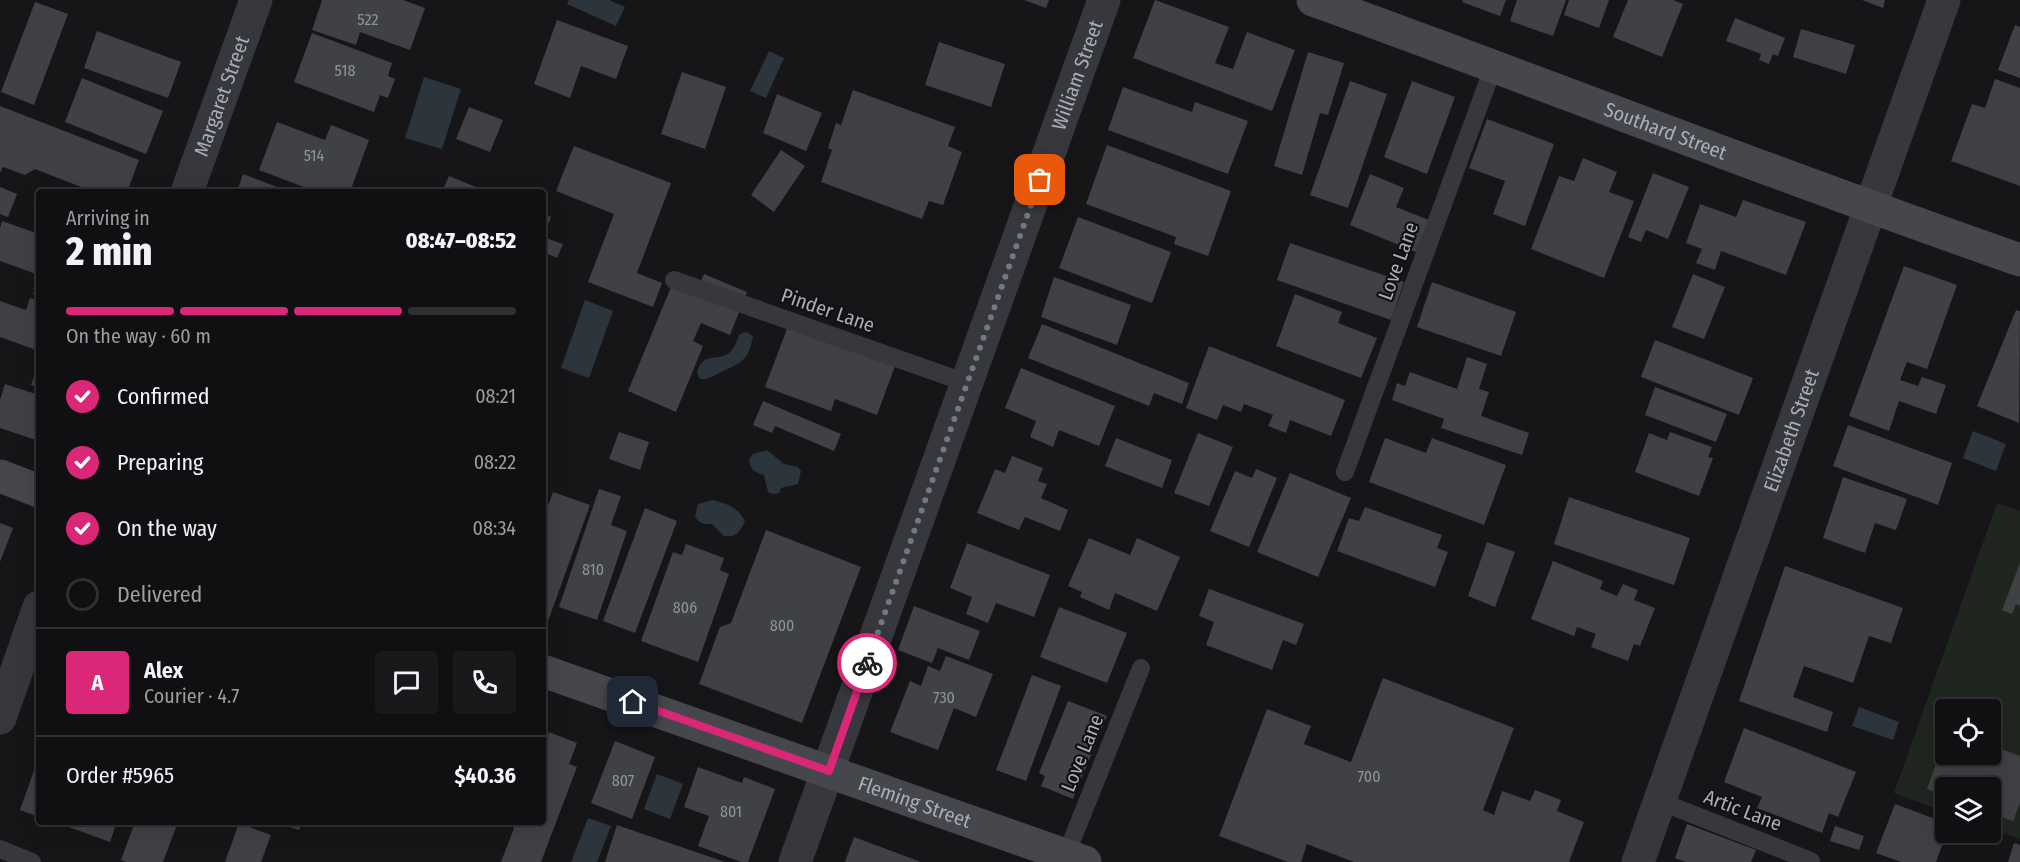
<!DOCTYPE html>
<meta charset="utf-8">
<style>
body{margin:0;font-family:"Fira Sans Condensed",sans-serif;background:#19191b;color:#f1f3f6;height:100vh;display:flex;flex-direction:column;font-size:22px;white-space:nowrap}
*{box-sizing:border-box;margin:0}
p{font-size:20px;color:#9c9d9f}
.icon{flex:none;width:33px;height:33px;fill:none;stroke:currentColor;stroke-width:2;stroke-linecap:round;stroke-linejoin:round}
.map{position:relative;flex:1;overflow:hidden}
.side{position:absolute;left:36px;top:189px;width:510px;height:636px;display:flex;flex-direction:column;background:#101012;border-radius:6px;box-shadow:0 6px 24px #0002,0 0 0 2px #303032}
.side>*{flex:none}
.buttons{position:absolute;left:1935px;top:699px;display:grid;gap:12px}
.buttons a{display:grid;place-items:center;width:66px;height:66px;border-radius:6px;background:#101012;box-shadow:0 6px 24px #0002,0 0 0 2px #303032;font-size:30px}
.pin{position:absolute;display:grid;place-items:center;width:51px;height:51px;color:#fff;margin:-26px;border-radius:12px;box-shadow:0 3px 9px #0006}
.courier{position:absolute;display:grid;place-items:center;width:60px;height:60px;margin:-30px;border:4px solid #db2777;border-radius:50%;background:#fff;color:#222;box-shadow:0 2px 8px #0007}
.overview em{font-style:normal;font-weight:800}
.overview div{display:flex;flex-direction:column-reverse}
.overview{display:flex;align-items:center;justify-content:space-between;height:102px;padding:0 30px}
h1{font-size:39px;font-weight:800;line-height:45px}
.bar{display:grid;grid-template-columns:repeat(4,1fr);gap:9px 6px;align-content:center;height:72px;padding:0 30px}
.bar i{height:8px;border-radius:4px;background:#303032}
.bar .current{background:#db2777}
.bar p{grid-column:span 4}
.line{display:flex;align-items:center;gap:15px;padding:0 30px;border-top:2px solid #303032}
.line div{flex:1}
.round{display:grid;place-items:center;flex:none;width:63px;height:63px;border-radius:6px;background:#19191b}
ol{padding:0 30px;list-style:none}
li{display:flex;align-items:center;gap:18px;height:66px}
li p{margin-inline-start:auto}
li .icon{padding:6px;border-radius:50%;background:#db2777;color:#fff;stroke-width:4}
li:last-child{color:#9c9d9f}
li i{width:33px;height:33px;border:3px solid #303032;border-radius:50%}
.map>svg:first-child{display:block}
</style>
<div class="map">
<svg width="2020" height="862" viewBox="0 0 2020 862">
<rect width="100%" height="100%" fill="#161618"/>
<path fill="#1e261f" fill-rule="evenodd" d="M1997 503 2020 511V839L1991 829 1990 788H1946L1945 812 1894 793ZM1946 710H1990V754H1946Z"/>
<g fill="#2c353c">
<path d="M569 0H609L625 7 616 26 567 4Z"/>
<path d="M769 51 784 58 766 98 750 91Z"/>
<path d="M424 77 461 89 442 149 405 138Z"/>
<path d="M585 300 613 311 589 378 561 368Z"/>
<path d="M746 332 753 336C749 358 743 363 723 371 714 375 710 380 700 379L697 372C705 349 719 364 731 351 735 347 737 339 740 334Z"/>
<path d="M1973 431 2006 444 1996 471 1963 458Z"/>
<path d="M767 450 784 464 798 467 801 471 798 484 781 488 779 493 773 494 768 492 764 475C754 472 750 470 749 459L753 454Z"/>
<path d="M713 500C727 504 738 507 745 521 740 532 736 538 724 536L712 524C703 524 699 524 695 516L698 504Z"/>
<path d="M1859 707 1899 722 1893 740 1852 726Z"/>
<path d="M657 774 683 784 670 819 644 809Z"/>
<path d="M588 818 611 826 597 862H571Z"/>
</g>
<g fill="#404145">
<path d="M322 0H403L425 8 410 50 360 32 356 45 312 30Z"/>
<path d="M1024 0H1049L1046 8Z"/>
<path d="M1155 0 1229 27 1215 63 1233 69 1247 32 1295 50 1272 111 1133 58Z"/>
<path d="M1463 0H1506L1500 16 1462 2Z"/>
<path d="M1517 0H1566L1553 36 1510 21Z"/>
<path d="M1569 0H1609L1599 28 1564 15Z"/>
<path d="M1628 0H1673L1683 4 1662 57 1613 37Z"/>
<path d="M1862 0H1885L1883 8Z"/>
<path d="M35 2 68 14 34 105 1 92Z"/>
<path d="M1735 18 1785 38 1778 56 1773 54 1769 64 1759 60 1761 54 1726 41Z"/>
<path d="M557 20 628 46 616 79 581 66 570 98 534 84Z"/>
<path d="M2015 25 2020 27V78L1998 70Z"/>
<path d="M1801 29 1855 45 1846 74 1793 57Z"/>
<path d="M97 31 181 62 168 98 84 68Z"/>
<path d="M312 33 392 63 388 76 395 79 388 98 380 95 374 112 294 82Z"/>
<path d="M939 42 1005 64 991 107 925 85Z"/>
<path d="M1308 52 1344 63 1328 115 1320 113 1302 175 1274 166Z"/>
<path d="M682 72 726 87 705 149 661 134Z"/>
<path d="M82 78 163 111 146 154 65 122Z"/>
<path d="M1995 79 2020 88V186L1951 161 1972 104 1985 108Z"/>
<path d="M1350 81 1387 94 1348 208 1310 195Z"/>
<path d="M1412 81 1455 97 1427 174 1384 157Z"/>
<path d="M1123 87 1192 112 1195 102 1248 121 1228 174 1108 130Z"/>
<path d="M853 90 955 127 948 146 962 152 943 205 929 201 922 219 821 182 832 150 828 148 836 123 841 125Z"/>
<path d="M777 94 822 113 806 151 763 133Z"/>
<path d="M0 106 139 160 127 192H94L35 169 25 175 3 167 0 173Z"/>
<path d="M469 107 503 120 490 152 456 139Z"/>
<path d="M1487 119 1554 144 1525 226 1493 214 1505 181 1469 168Z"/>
<path d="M277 122 325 140 331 125 369 140 350 192H317L259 170Z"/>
<path d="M1107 145 1231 191 1208 256 1174 244 1176 237 1086 204Z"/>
<path d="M574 146 671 183 637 273 662 283 653 307 588 282 614 214 556 191Z"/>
<path d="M781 150 805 166 774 212 751 195Z"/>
<path d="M1583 158 1617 172 1609 192 1634 201 1604 278 1531 249 1559 176 1574 181Z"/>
<path d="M1653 173 1689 187 1668 239 1646 230 1641 242 1628 237Z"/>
<path d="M243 174 291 192H237Z"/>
<path d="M1370 174 1404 188 1396 207 1429 220 1416 252 1350 225Z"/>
<path d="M449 176 488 192H442Z"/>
<path d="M0 187 17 194 8 217 0 214Z"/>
<path d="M1743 200 1806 222 1786 275 1721 251 1715 270 1696 263 1702 249 1686 243 1700 204 1736 217Z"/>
<path d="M543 214 551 217 543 237 563 244 557 258 548 254 543 266Z"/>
<path d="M1078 217 1171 252 1152 303 1059 268Z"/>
<path d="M2 221 39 234V275L0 261V228Z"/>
<path d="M1290 243 1404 282 1391 320 1277 280Z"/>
<path d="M1904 266 1957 285 1927 369 1907 362 1900 380 1918 386 1922 377 1946 385 1936 414 1899 401 1889 431 1849 416Z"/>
<path d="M704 274 747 292 730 335 701 323 693 341 703 346 676 412 628 391 674 280 697 289Z"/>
<path d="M1693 274 1725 287 1704 339 1672 327Z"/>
<path d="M1054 277 1131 305 1117 345 1041 317Z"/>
<path d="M39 278V296L33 294Z"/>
<path d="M1432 282 1516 312 1501 356 1417 327Z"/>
<path d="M1295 294 1342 312 1338 323 1377 338 1361 378 1276 346Z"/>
<path d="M30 298 39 301V351L0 337V301L26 310Z"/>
<path d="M2016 310 2020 311 2019 423 1977 406Z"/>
<path d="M791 318 895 366 877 415 835 399 831 411 765 387Z"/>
<path d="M1042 324 1189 383 1182 404 1154 393 1149 406 1028 358Z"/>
<path d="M1655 340 1753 378 1739 415 1641 377Z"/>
<path d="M1209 346 1345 400 1331 436 1290 420 1286 433 1268 426 1273 415 1244 404 1241 412 1223 405 1217 420 1186 408Z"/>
<path d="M1467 357 1487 364 1479 389 1489 392 1481 416 1529 433 1522 455 1441 428 1444 419 1392 400 1397 383 1405 386 1410 372 1457 389Z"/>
<path d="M39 362V388L31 385Z"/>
<path d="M1021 368 1115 406 1099 446 1059 430 1053 447 1030 437 1036 421 1005 408Z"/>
<path d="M5 384 39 395V441L0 428V400Z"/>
<path d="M1655 387 1727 414 1716 442 1645 415Z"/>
<path d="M763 401 841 434 834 451 775 426 772 433 753 425Z"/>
<path d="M1848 425 1952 463 1938 505 1833 466Z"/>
<path d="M619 432 649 442 640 470 609 459Z"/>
<path d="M1670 432 1712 447 1708 457 1713 458 1699 496 1635 472 1649 433 1667 440Z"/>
<path d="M1198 433 1233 447 1209 506 1174 493Z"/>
<path d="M1116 438 1172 460 1162 488 1105 466Z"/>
<path d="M1385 438 1426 453 1432 438 1506 465 1484 525 1369 482Z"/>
<path d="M1012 456 1043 468 1038 481 1047 484 1041 498 1068 510 1060 531 1025 517 1019 530 977 513 995 469 1005 473Z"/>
<path d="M1256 469 1277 478 1249 547 1210 531 1235 471 1252 478Z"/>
<path d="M1290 473 1351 498 1318 577 1257 552Z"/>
<path d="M1843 477 1907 499 1896 530 1875 523 1865 553 1823 538Z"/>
<path d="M599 489 621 496 611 525 627 531 597 620 559 607Z"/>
<path d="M553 492 590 505 543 635V504L548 506Z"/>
<path d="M1569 497 1690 538 1674 585 1554 544Z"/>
<path d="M1365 507 1442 535 1437 548 1448 552 1435 587 1337 551 1349 518 1359 521Z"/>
<path d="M645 508 677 521 635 633 603 621Z"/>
<path d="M0 523 13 528 0 562Z"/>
<path d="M766 530 861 567 802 723 699 684 720 627 731 623Z"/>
<path d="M1089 538 1130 555 1137 538 1180 557 1157 611 1115 593 1109 610 1080 597 1082 592 1068 586Z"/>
<path d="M1487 542 1515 552 1495 607 1468 596Z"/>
<path d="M967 543 1050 575 1034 617 996 603 988 623 966 614 972 597 950 588Z"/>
<path d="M686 544 724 558 720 570 729 574 698 662 641 641 673 552 682 555Z"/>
<path d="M1553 561 1603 581 1600 589 1617 596 1623 584 1638 590 1634 600 1655 608 1640 646 1634 644 1628 661 1591 647 1596 634 1577 627 1574 636 1531 619Z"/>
<path d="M2020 563V606L2016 604 2012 614 2002 610Z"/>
<path d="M1785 566 1903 608 1891 643 1869 636 1853 683 1804 666 1793 697 1833 712 1827 732 1739 701Z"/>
<path d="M1209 589 1304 624 1296 645 1283 640 1272 670 1206 645 1214 622 1199 616Z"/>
<path d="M914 606 980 631 969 660 938 648 932 663 898 650Z"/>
<path d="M1059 607 1127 633 1107 683 1040 657Z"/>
<path d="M946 656 993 674 976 717 954 708 938 750 890 732 910 681 921 686 928 666 940 671Z"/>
<path d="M1032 675 1061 686 1026 781 996 770Z"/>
<path d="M1383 678 1514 728 1483 810 1494 815 1502 791 1530 801 1535 790 1561 800 1557 811 1584 822 1569 862H1354L1307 844 1301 862H1288L1219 836 1267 709 1311 726 1304 744 1351 762Z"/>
<path d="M1068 701 1107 716 1073 799 1041 786 1045 776 1039 773Z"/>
<path d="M1744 728 1856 772 1838 817 1829 813 1822 833 1757 808 1762 797 1724 782Z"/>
<path d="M549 732 577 743 569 764 577 767 541 862H501L514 828 510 822H543V749Z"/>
<path d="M1945 739 1946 754H1990V745L2020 756V803L2013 821 1990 813V788H1946V796L1927 789Z"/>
<path d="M615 741 655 757 632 819 591 803Z"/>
<path d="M37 762H39V817L20 810Z"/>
<path d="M698 767 742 783 744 777 775 789 748 862H741L698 846 709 816 684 807Z"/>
<path d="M1895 804 1946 823 1947 832 1936 862H1901L1876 853Z"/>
<path d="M55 822H117L110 842Z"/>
<path d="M135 822H178L163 862H127L121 860Z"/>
<path d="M275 822H302L299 830Z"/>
<path d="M239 823 271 835 261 862H225Z"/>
<path d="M1687 824 1756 850 1751 862H1686L1675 858Z"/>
<path d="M617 825 725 862H605Z"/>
<path d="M1835 826 1864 836 1859 850 1830 841Z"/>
<path d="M854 837 921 862H845Z"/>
<path d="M2014 843 2020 845V862H2008Z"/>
</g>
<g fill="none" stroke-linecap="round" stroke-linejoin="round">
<g stroke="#37383d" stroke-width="18">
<path d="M674 280 967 383"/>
<path d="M1345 472 1494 65"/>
<path d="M1659 801 1811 861"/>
<path d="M0 849 32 862"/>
<path d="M1066 855 1141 668"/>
</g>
<g stroke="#37383d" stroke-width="33">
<path id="s1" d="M187 192 256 0"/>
<path d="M0 718 39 607"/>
<path id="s2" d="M795 862 1104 0"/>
<path id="s3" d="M1638 862 1944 0"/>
</g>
<g stroke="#45474d" stroke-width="33">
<path id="s4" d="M1313 0C1549 85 1783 178 2020 260"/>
<path d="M0 476 39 491"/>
<path id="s5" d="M543 671 1085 862"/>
</g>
</g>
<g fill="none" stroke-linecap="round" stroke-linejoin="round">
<path stroke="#757880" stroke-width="6" stroke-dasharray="0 10.8" d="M867 663 1040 180"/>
<path stroke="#db2777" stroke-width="8" d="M633 702 829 771 867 663"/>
</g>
<g text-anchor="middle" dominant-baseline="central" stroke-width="4.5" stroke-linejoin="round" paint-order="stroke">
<g font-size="16" fill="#8e929b">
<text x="368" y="19">522</text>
<text x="345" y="70">518</text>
<text x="314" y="155">514</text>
<text x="593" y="569">810</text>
<text x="685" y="607">806</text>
<text x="782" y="625">800</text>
<text x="944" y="697">730</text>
<text x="1369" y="776">700</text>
<text x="623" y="780">807</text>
<text x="731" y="811">801</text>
</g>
<g font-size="20" fill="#a8adb8" stroke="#111113">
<text stroke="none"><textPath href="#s2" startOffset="836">William Street</textPath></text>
<text stroke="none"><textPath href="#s1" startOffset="102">Margaret Street</textPath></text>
<text stroke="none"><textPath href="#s4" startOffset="376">Southard Street</textPath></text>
<text transform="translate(1398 261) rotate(-70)">Love Lane</text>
<text transform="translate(828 310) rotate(19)">Pinder Lane</text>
<text stroke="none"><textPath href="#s3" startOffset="458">Elizabeth Street</textPath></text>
<text transform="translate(1082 753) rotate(-68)">Love Lane</text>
<text stroke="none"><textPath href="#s5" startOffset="394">Fleming Street</textPath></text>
<text transform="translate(1743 810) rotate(21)">Artic Lane</text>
</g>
</g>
</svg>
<div class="buttons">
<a><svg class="icon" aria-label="locate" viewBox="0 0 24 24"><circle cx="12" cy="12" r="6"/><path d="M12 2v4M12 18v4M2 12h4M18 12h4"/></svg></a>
<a><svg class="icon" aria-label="layers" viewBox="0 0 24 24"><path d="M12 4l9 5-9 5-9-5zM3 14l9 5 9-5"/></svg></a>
</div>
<div class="pin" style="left:1040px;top:180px;background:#ea580c"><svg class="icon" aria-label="bag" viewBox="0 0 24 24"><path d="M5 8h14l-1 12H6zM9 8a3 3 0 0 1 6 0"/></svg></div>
<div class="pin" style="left:633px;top:702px;background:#1f2937"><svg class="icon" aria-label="home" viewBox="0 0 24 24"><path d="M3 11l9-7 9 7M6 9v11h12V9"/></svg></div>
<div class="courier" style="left:867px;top:663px"><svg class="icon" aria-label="bike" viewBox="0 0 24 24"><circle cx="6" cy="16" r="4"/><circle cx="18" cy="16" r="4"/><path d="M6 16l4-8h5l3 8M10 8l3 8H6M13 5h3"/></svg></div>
<section class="side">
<div class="overview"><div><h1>2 min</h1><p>Arriving in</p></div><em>08:47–08:52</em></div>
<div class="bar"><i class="current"></i><i class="current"></i><i class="current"></i><i></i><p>On the way · 60 m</p></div>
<ol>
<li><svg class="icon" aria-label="check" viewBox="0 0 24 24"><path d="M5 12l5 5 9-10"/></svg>Confirmed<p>08:21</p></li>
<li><svg class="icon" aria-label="check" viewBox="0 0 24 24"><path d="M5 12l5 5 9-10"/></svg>Preparing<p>08:22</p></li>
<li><svg class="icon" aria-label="check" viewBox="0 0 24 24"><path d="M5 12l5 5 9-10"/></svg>On the way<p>08:34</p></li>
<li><i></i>Delivered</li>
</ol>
<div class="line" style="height:108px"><b class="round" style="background:#db2777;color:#fff">A</b><div><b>Alex</b><p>Courier · 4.7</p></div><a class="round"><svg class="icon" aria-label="chat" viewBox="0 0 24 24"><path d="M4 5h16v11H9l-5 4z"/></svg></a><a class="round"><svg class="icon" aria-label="phone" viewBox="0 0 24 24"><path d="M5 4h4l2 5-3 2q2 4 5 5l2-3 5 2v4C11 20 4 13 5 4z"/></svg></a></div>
<div class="line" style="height:78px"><div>Order #5965</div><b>$40.36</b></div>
</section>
</div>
